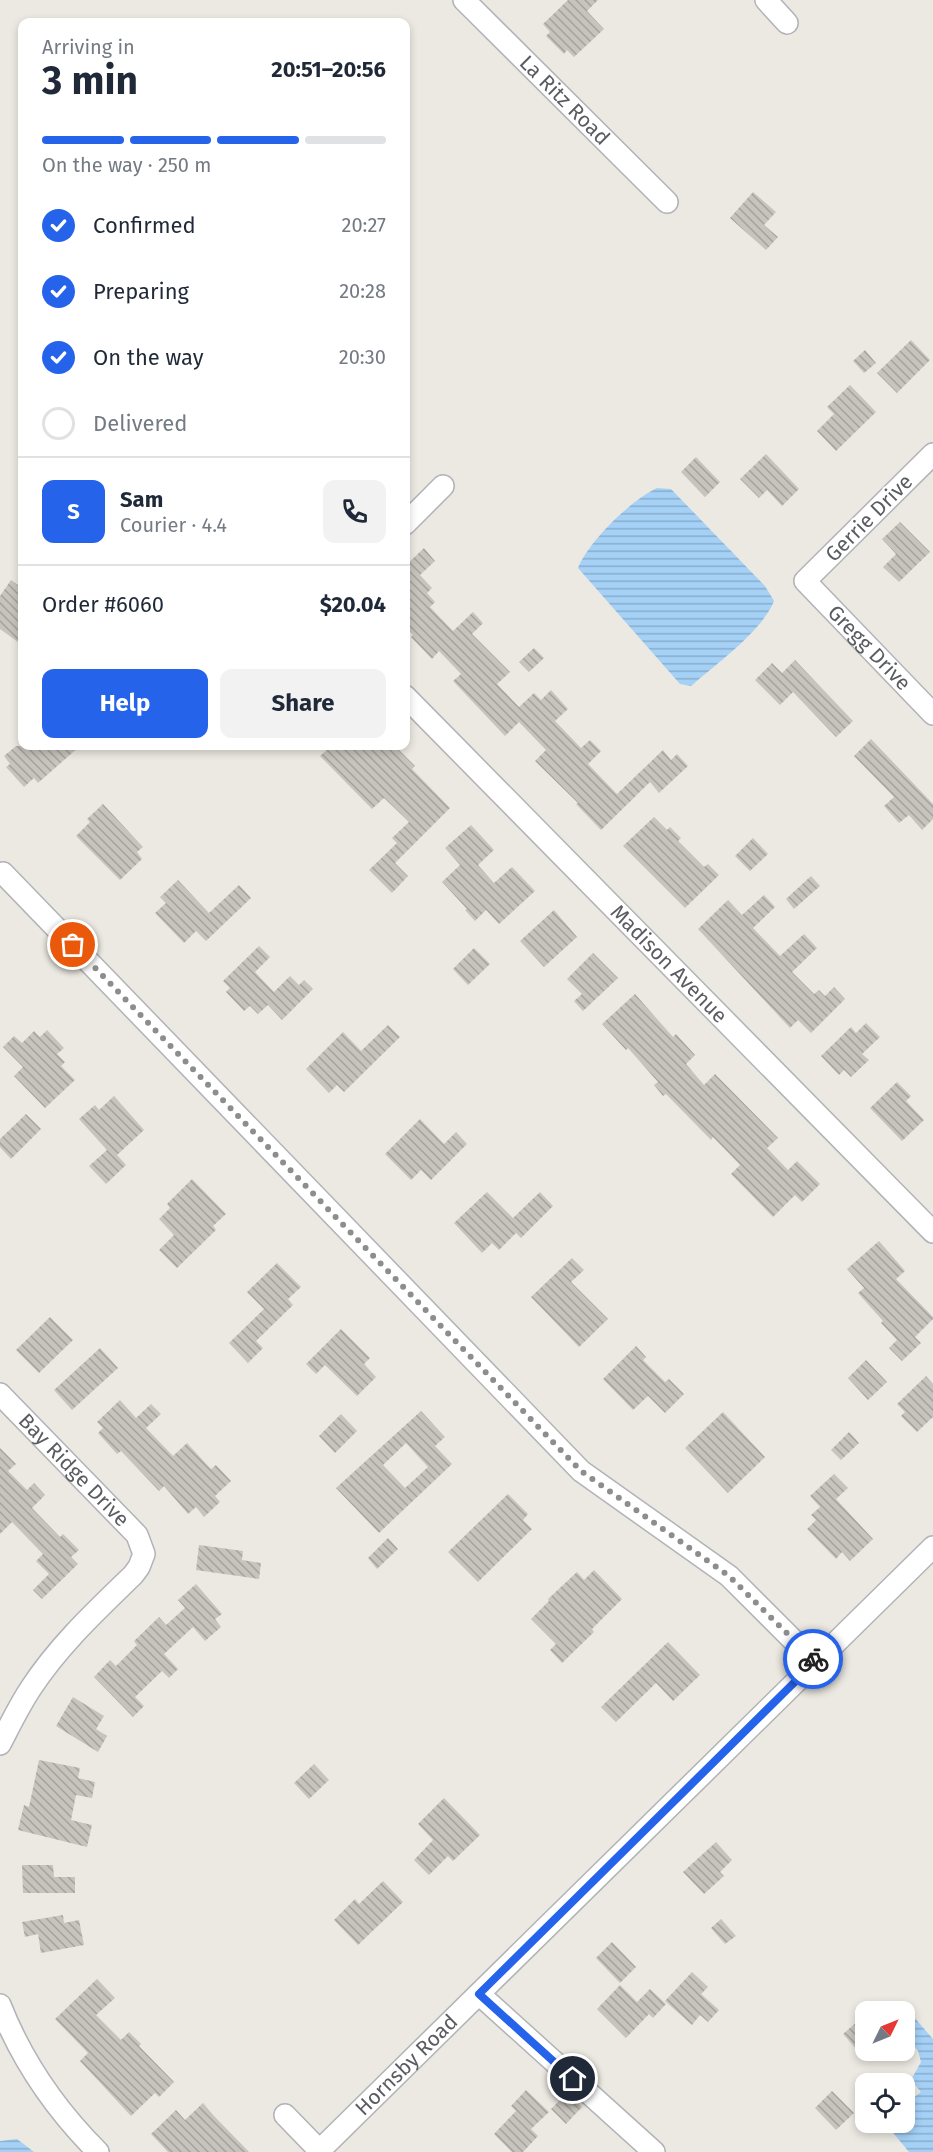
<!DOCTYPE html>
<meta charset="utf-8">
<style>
body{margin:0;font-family:"Fira Sans",sans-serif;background:#f2f2f3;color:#1f2937;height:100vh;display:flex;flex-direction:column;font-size:22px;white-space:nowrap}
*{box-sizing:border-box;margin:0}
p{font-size:20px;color:#747a83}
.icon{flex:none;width:33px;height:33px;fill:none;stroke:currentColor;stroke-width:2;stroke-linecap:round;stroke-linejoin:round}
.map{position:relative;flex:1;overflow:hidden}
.details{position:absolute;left:18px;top:18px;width:392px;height:732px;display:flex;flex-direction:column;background:#fff;border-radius:12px;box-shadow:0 3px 9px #0003}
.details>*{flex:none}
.needle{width:39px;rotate:47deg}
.controls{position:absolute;left:855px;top:2001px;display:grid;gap:12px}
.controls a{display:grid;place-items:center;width:60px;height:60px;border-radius:12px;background:#fff;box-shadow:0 3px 9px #0003;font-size:30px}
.pin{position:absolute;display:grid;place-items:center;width:51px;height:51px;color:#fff;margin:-26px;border:3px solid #fff;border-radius:50%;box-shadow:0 2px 6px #0007}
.courier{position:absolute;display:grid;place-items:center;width:60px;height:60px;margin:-30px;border:4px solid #2563eb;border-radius:50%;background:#fff;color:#222;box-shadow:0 2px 8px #0007}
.headline em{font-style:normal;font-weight:700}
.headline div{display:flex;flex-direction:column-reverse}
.headline{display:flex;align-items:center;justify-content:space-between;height:102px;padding:0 24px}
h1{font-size:39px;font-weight:700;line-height:45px}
.bar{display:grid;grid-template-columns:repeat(4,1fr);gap:9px 6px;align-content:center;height:72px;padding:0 24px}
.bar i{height:8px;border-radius:4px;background:#e0e1e3}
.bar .on{background:#2563eb}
.bar p{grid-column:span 4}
.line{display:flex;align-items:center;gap:15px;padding:0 24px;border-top:2px solid #e0e1e3}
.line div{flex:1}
.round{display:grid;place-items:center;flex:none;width:63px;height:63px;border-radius:12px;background:#f2f2f3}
ol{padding:0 24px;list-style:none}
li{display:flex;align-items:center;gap:18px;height:66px}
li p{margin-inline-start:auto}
li .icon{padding:6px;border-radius:50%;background:#2563eb;color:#fff;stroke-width:4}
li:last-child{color:#747a83}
li i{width:33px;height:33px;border:3px solid #e0e1e3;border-radius:50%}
.primary-button{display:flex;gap:12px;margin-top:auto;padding:12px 24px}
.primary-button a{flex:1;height:69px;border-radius:12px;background:#2563eb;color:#fff;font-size:24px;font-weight:700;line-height:69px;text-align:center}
.primary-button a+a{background:#f2f2f3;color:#1f2937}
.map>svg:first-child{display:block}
</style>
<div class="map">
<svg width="933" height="2152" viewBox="0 0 933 2152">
<defs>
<pattern id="water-rules" width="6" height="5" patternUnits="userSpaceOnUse" patternTransform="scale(1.5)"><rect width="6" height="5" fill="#a5d1f7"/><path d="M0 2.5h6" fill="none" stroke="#89adcb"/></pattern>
<pattern id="building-back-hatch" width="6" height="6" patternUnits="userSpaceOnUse" patternTransform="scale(1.5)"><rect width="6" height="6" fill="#c7c4be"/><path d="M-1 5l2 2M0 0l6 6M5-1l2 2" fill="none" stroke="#a5a29e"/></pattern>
</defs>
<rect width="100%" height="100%" fill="#ebe9e1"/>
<g fill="url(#water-rules)">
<path d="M657 488 671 489 765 586 774 601C762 631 716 664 691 686L680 684 578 568C589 541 631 500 657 488Z"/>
<path d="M905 2013 913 2016 933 2039V2152H909L885 2123 904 2122 905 2099 908 2102 921 2092 911 2080 921 2062 918 2051 905 2035Z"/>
<path d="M17 2139 34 2152H0V2141Z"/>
</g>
<g fill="url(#building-back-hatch)" fill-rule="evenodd">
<path d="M568 0H598L587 11 604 29 574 57 567 50 564 54 546 36 550 32 543 24Z"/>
<path d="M753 192 776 212 764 225 778 237 766 250 730 218Z"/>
<path d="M911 340 930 360 897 393 877 373Z"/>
<path d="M865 350 876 363 864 373 853 361Z"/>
<path d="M850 385 876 412 836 451 817 431 834 414 827 407Z"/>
<path d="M766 454 799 489 782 506 767 490 759 498 740 479Z"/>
<path d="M696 457 720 482 705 497 681 472Z"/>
<path d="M900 522 930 552 899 582 883 567 896 554 882 539Z"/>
<path d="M424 548 435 561 420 575 432 588 427 593 435 602 430 607 453 631 473 612 483 623 472 634 510 672 497 684 519 707 534 693 541 700 551 690 568 709 555 721 581 748 590 740 601 751 588 764 617 794 663 750 671 760 677 754 688 766 659 793 650 782 601 830 576 804 578 803 535 761 546 750 519 722 505 736 453 681 461 674 439 651 432 659 411 637 413 635 405 627V566Z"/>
<path d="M11 580 22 588V645L0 629V596Z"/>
<path d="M534 648 544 658 529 672 519 662Z"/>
<path d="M795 660 853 721 836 737 793 692 780 705 755 680 772 663 782 673Z"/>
<path d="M871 739 933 804V819L922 830 909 815 899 823 884 806 894 797 854 756Z"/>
<path d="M16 746H80L38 783 34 778 24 787 6 767 10 764 4 756Z"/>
<path d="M331 746H395L415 766 412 769 450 808 395 863 408 876 392 893 369 870 397 843 392 838 409 822 384 798 372 809 320 756Z"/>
<path d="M103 804 143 847 137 852 142 859 120 880 76 836 90 822 87 819Z"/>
<path d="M654 817 667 830 670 827 681 838 678 841 704 867 708 864 719 875 685 908 623 846Z"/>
<path d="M471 825 494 850 478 865 494 883 512 867 535 891 499 924 486 910 475 921 465 910 467 909 442 882 460 865 445 848Z"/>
<path d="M753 838 768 854 750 871 735 856Z"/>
<path d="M811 876 820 886 794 909 786 899Z"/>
<path d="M178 880 209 913 239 885 251 898 206 941 196 931 184 943 155 913 166 903 160 897Z"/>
<path d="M764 895 775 907 753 928 780 956 804 934 817 948 792 972 814 994 819 990 825 996 834 987 845 999 811 1033 798 1020 790 1028 698 929 728 900 742 915Z"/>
<path d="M554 910 577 937 544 967 520 941Z"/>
<path d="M259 946 270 957 255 972 274 992 290 976 299 985 304 980 313 989 282 1020 268 1005 258 1014 250 1006 244 1011 226 992 230 988 223 981Z"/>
<path d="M474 948 490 964 468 985 453 969Z"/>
<path d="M593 953 618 978 583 1011 574 1001 582 994 567 979Z"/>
<path d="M635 994 673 1037 676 1034 695 1055 686 1064 704 1085 715 1074 778 1138 767 1148 788 1170 797 1161 820 1184 802 1202 795 1195 773 1217 731 1174 740 1165 713 1137 711 1140 666 1094 663 1096 654 1085 658 1082 628 1048 626 1050 602 1024Z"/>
<path d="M866 1023 880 1037 862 1054 869 1060 851 1077 844 1070 839 1075 821 1056 851 1027 856 1033Z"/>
<path d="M388 1025 400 1037 344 1092 337 1085 329 1093 306 1069 343 1032 361 1051Z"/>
<path d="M47 1030 64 1048 57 1054 65 1062 61 1066 75 1080 45 1108 14 1076 23 1067 3 1047 14 1036 22 1043 34 1031 40 1037Z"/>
<path d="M897 1082 911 1096 906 1101 924 1120 902 1141 870 1108Z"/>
<path d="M114 1096 144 1130 117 1155 126 1165 106 1184 89 1166 107 1150 79 1119 95 1105 99 1110Z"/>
<path d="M26 1114 41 1129 11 1159 0 1147V1139Z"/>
<path d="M420 1119 444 1144 456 1132 467 1144 431 1180 421 1170 411 1180 385 1154Z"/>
<path d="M192 1179 226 1214 213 1226 216 1230 177 1268 159 1250 174 1235 159 1219 170 1208 167 1204Z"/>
<path d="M487 1192 513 1218 540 1192 553 1206 521 1238 516 1233 499 1250 492 1243 482 1253 454 1223Z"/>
<path d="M879 1241 905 1271 896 1279 933 1317V1319L915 1337 921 1343 902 1361 889 1348 897 1340 881 1323 883 1321 858 1293 864 1288 847 1269Z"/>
<path d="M572 1258 584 1270 571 1282 608 1319 579 1347 531 1297Z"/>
<path d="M277 1263 301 1287 288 1299 293 1305 256 1341 263 1348 248 1363 229 1343 264 1309 247 1292Z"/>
<path d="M50 1317 73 1340 39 1373 16 1350Z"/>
<path d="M341 1329 370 1358 364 1364 376 1377 357 1396 325 1365 316 1374 306 1364Z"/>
<path d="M636 1346 646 1357 643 1360 665 1382 669 1379 684 1394 665 1413 648 1396 633 1410 603 1379Z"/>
<path d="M100 1348 118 1368 72 1410 54 1390Z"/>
<path d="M866 1360 887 1382 868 1400 848 1378Z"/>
<path d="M926 1376 933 1384V1417L917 1432 901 1416 905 1412 897 1404Z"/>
<path d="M120 1400 136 1418 151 1404 161 1414 146 1428 173 1456 187 1443 211 1469 216 1465 231 1481 215 1496 220 1502 204 1517 196 1507 188 1514 164 1486 159 1491 121 1451 117 1454 98 1433 103 1428 97 1422Z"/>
<path d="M421 1411 445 1437 435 1446 452 1464 379 1533 336 1488ZM406 1443 428 1467 405 1488 383 1465Z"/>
<path d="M723 1412 765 1457 728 1493 685 1448Z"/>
<path d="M341 1414 357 1431 335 1453 319 1436Z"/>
<path d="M849 1432 859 1443 841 1460 831 1450Z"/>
<path d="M0 1448 16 1464 8 1471 27 1490 34 1483 45 1495 32 1508 60 1537 63 1534 79 1550 71 1557 78 1564 42 1599 33 1590 49 1574 36 1561 43 1554 12 1522 0 1534Z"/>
<path d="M834 1474 848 1488 836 1499 873 1539 850 1561 842 1552 836 1559 807 1529 816 1520 811 1515 820 1507 810 1496Z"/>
<path d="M508 1494 528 1514 523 1520 532 1529 478 1582 448 1552Z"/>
<path d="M388 1538 398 1549 377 1569 368 1558Z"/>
<path d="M199 1545 243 1551 242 1560 261 1563 259 1579 196 1570Z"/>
<path d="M594 1570 622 1599 592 1629 594 1632 562 1663 550 1650 556 1644 531 1619 549 1601 548 1599 577 1572 584 1580Z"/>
<path d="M196 1584 222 1614 215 1619 221 1627 205 1641 193 1627 164 1654 178 1669 169 1678 162 1671 135 1697 144 1706 133 1717 94 1677 110 1660 116 1666 137 1645 134 1641 159 1617 166 1625 185 1608 178 1600Z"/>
<path d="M668 1642 700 1675 673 1701 656 1683 616 1722 601 1707Z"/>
<path d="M73 1697 104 1716 96 1729 107 1736 98 1752 56 1726Z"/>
<path d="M39 1760 80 1768 78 1778 95 1782 92 1798 76 1795 71 1820 92 1825 87 1847 18 1830 24 1805 29 1807Z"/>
<path d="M314 1764 329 1780 309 1799 294 1783Z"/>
<path d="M444 1798 480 1835 453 1861 448 1856 429 1875 414 1860 433 1840 418 1824Z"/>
<path d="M716 1842 732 1860 720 1872 724 1876 704 1894 683 1872Z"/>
<path d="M22 1865H53L54 1877H75V1893H23Z"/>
<path d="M383 1881 403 1902 358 1945 334 1920 355 1899 359 1904Z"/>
<path d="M63 1915 64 1923 79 1920 84 1945 41 1953 38 1934 25 1937 22 1922Z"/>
<path d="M721 1919 736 1936 725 1944 711 1928Z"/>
<path d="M612 1942 636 1967 620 1983 596 1958Z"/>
<path d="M692 1972 708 1987 701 1994 719 2010 708 2022 700 2015 692 2025 665 2001Z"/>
<path d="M97 1979 115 1998 96 2015 121 2040 129 2032 141 2044 139 2046 174 2082 159 2097 155 2093 131 2116 80 2061 88 2053 55 2019Z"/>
<path d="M620 1985 637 2002 650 1989 666 2004 653 2018 649 2014 626 2038 597 2009Z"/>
<path d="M866 2014V2060L843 2034Z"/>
<path d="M526 2090 549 2112 531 2129 538 2136 523 2152H512L494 2134 516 2111 511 2106Z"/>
<path d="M832 2091 854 2113 836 2130 815 2108Z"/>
<path d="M567 2093 582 2107 566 2124 551 2109Z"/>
<path d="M203 2103 214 2116 249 2152H168L151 2134 176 2110 185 2120Z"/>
</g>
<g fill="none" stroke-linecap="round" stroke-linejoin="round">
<defs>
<g id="minor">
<path id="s1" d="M464 0 667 202"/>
<path d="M766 0 787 23"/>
<path id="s2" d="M933 454 805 581 933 714"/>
<path d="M405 524 443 486"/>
<path id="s3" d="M405 696 933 1232"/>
<path d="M3 873 581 1471 729 1576 815 1662"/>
<path id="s4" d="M0 1394 137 1535 144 1554 139 1567 133 1575C97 1610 59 1645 31 1688 19 1706 10 1725 0 1744"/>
<path d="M479 1994 654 2152"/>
<path d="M0 2005C22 2061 56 2110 98 2152"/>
<path d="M285 2115 319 2150"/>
<path id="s5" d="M318 2152 933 1547"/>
</g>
</defs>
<use href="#minor" stroke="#b2b3b8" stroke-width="24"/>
<use href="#minor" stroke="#fff" stroke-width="21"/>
</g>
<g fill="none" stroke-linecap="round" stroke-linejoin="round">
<path stroke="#8d8d8e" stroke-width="6" stroke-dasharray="0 10.8" d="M73 945 581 1471 729 1576 813 1659"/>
<path stroke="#2563eb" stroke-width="8" d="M573 2079 479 1994 815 1662 813 1659"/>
</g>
<g text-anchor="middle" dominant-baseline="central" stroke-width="4.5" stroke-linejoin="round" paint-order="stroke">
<g font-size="21" fill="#5a5c61" stroke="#fff">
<text stroke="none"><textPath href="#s1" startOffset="142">La Ritz Road</textPath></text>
<text transform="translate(869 518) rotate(-45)">Gerrie Drive</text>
<text stroke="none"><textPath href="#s2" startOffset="273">Gregg Drive</textPath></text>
<text stroke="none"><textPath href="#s3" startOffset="376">Madison Avenue</textPath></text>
<text stroke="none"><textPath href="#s4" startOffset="106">Bay Ridge Drive</textPath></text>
<text stroke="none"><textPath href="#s5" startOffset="124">Hornsby Road</textPath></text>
</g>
</g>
</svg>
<div class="controls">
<a><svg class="needle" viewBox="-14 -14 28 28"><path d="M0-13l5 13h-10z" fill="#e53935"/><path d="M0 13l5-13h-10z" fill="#747a83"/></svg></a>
<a><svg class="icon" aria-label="locate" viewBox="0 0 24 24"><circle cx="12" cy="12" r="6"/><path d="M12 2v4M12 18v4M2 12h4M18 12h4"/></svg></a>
</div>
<div class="pin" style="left:73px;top:945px;background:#ea580c"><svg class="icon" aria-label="bag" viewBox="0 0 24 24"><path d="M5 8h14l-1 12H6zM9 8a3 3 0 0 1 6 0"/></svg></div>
<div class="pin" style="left:573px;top:2079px;background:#1f2937"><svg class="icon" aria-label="home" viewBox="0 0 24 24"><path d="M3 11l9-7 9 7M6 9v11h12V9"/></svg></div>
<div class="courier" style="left:813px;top:1659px"><svg class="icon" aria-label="bike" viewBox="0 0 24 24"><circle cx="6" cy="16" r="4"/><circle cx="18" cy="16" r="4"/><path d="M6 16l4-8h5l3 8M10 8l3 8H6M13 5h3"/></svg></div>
<section class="details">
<div class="headline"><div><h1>3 min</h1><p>Arriving in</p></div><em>20:51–20:56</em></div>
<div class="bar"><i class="on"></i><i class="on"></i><i class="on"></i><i></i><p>On the way · 250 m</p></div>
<ol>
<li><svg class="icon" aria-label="check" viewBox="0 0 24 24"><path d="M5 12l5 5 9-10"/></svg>Confirmed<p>20:27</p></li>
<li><svg class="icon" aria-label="check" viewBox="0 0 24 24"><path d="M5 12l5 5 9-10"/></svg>Preparing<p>20:28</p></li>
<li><svg class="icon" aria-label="check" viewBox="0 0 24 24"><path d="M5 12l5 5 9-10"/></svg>On the way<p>20:30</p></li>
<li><i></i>Delivered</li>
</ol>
<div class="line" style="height:108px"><b class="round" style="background:#2563eb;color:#fff">S</b><div><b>Sam</b><p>Courier · 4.4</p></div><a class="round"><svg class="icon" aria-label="phone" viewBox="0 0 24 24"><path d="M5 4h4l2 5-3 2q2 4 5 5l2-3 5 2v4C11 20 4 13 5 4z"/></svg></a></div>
<div class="line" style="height:78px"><div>Order #6060</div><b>$20.04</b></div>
<div class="primary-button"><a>Help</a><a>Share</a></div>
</section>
</div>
